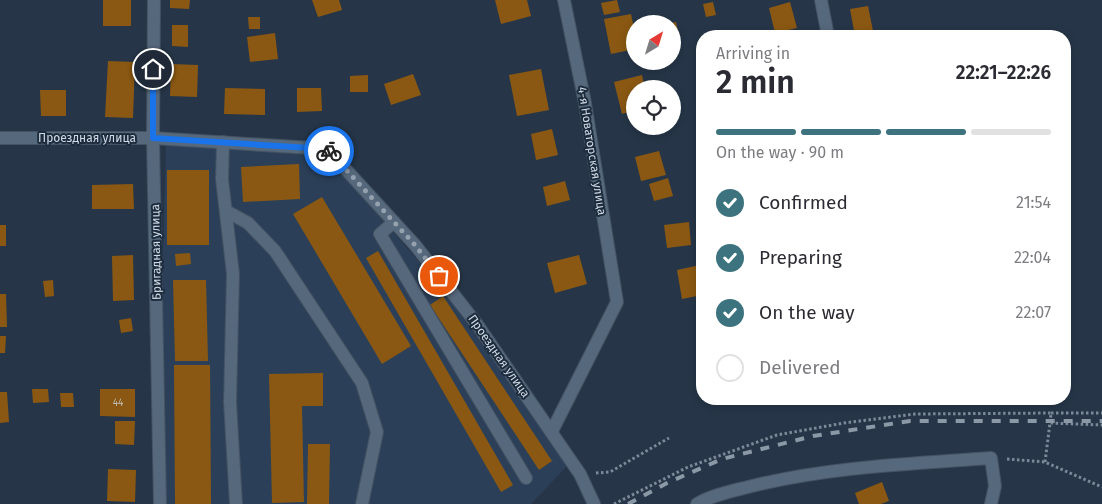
<!DOCTYPE html>
<meta charset="utf-8">
<style>
body{margin:0;font-family:"Fira Sans",sans-serif;background:#f7f7f7;color:#2b2b33;height:100vh;display:flex;flex-direction:column;font-size:19px;white-space:nowrap}
*{box-sizing:border-box;margin:0}
p{font-size:16px;color:#7c7c81}
.icon{flex:none;width:28px;height:28px;fill:none;stroke:currentColor;stroke-width:2;stroke-linecap:round;stroke-linejoin:round}
.map{position:relative;flex:1;overflow:hidden}
.drawer{position:absolute;left:696px;top:30px;width:375px;height:375px;display:flex;flex-direction:column;background:#fff;border-radius:20px;box-shadow:0 2px 8px #0003}
.drawer>*{flex:none}
.needle{width:32px;rotate:38deg}
.buttons{position:absolute;left:626px;top:15px;display:grid;gap:10px}
.buttons a{display:grid;place-items:center;width:55px;height:55px;border-radius:50%;background:#fff;box-shadow:0 2px 8px #0003;font-size:25px}
.pin{position:absolute;display:grid;place-items:center;width:42px;height:42px;color:#fff;margin:-21px;border:2px solid #fff;border-radius:50%;box-shadow:0 1px 5px #0007}
.courier{position:absolute;display:grid;place-items:center;width:50px;height:50px;margin:-25px;border:4px solid #1a73e8;border-radius:50%;background:#fff;color:#222;box-shadow:0 1px 6px #0007}
.summary em{font-style:normal;font-weight:600}
.summary div{display:flex;flex-direction:column-reverse}
.summary{display:flex;align-items:center;justify-content:space-between;height:85px;padding:0 20px}
h1{font-size:32px;font-weight:600;line-height:38px}
.bar{display:grid;grid-template-columns:repeat(4,1fr);gap:8px 5px;align-content:center;height:60px;padding:0 20px}
.bar i{height:6px;border-radius:4px;background:#e1e1e2}
.bar .current{background:#3d737f}
.bar p{grid-column:span 4}
ol{padding:0 20px;list-style:none}
li{display:flex;align-items:center;gap:15px;height:55px}
li p{margin-inline-start:auto}
li .icon{padding:5px;border-radius:50%;background:#3d737f;color:#fff;stroke-width:4}
li:last-child{color:#7c7c81}
li i{width:28px;height:28px;border:2px solid #e1e1e2;border-radius:50%}
.map>svg:first-child{display:block}
</style>
<div class="map">
<svg width="1102" height="504" viewBox="0 0 1102 504">
<rect width="100%" height="100%" fill="#263648"/>
<path fill="#2b4058" d="M166 145 325 154 445 292 567 466 531 504H164L163 260Z"/>
<g fill="#8a5812">
<rect x="103" y="0" width="28" height="26"/>
<path d="M170 0H190L189 9 170 8Z"/>
<path d="M312 0H339L342 10 318 17Z"/>
<path d="M495 0H527L531 16 501 24Z"/>
<path d="M617 0 620 12 604 15 601 3Z"/>
<path d="M713 2 716 15 706 17 703 4Z"/>
<path d="M790 2 797 28 775 33 769 8Z"/>
<path d="M868 6 874 36H855L850 9Z"/>
<path d="M631 14 635 33V49L611 54 604 19Z"/>
<path d="M248 17H260V29H249Z"/>
<path d="M676 22 680 41 672 43V23Z"/>
<path d="M172 25H188V47L172 46Z"/>
<path d="M275 33 278 59 250 62 247 37Z"/>
<path d="M108 61 135 62 133 118 105 117Z"/>
<path d="M171 64 198 65 197 97 170 96Z"/>
<path d="M541 69 549 110 517 116 509 75Z"/>
<path d="M413 74 421 95 391 105 384 84Z"/>
<path d="M368 75V92H350V76Z"/>
<path d="M642 75 645 89H635V110L622 114 614 82Z"/>
<path d="M225 88 265 89V115L224 114Z"/>
<path d="M297 88H321L322 111 297 112Z"/>
<path d="M40 90H66V116H41Z"/>
<path d="M552 129 558 155 536 160 531 134Z"/>
<path d="M659 151 666 175 641 181 635 157Z"/>
<path d="M299 164 300 199 243 202 241 167Z"/>
<rect x="167" y="170" width="42" height="75"/>
<path d="M668 178 673 196 654 201 649 184Z"/>
<path d="M565 181 570 200 547 206 543 187Z"/>
<path d="M133 184 134 209H92V185Z"/>
<path d="M322 197 411 346 382 364 293 214Z"/>
<path d="M689 222 691 245 667 248 664 225Z"/>
<rect x="0" y="225" width="6" height="21"/>
<path d="M378 251 513 485 501 492 366 258Z"/>
<path d="M190 253 191 264 176 266 175 254Z"/>
<path d="M133 255 134 300 113 301 112 256Z"/>
<path d="M579 255 587 284 555 293 547 263Z"/>
<path d="M700 265 702 295 682 299 677 270Z"/>
<path d="M53 280 54 296 45 297 43 281Z"/>
<path d="M173 280H206L208 361H175Z"/>
<path d="M0 294H6L7 327H0Z"/>
<path d="M443 296 552 461 539 470 430 305Z"/>
<path d="M131 318 133 331 121 333 119 320Z"/>
<path d="M0 336H6L5 353H0Z"/>
<path d="M174 365H210L211 504H175Z"/>
<path d="M323 373V406H302L304 502 272 503 269 374Z"/>
<path d="M32 389H48L49 402 33 403Z"/>
<path d="M100 389H135V417L100 416Z"/>
<path d="M0 392H7L9 422 0 423Z"/>
<path d="M60 393H73L74 407H61Z"/>
<path d="M115 421H135L134 445 115 444Z"/>
<path d="M308 444H330L329 504H307Z"/>
<path d="M108 469 136 470 135 502 107 501Z"/>
<path d="M882 482 889 501 881 504H859L855 493Z"/>
</g>
<g fill="none" stroke-linecap="round" stroke-linejoin="round">
<defs>
<g id="minor">
<path d="M154 0 153 138 160 504"/>
<path d="M821 0 828 36"/>
<path d="M0 138H153L327 149 415 245 476 323 580 474 594 504"/>
<path d="M223 142 222 179 233 274 230 402 236 504"/>
<path d="M226 211 248 223 275 251 362 383 377 432 362 504"/>
<path d="M394 222 380 234 526 478"/>
<path d="M552 431 617 302 585 103 564 0"/>
<path d="M697 504C712 495 732 491 748 487 827 467 909 464 991 458L995 486 991 504"/>
</g>
</defs>
<use href="#minor" stroke="#445262" stroke-width="14"/>
<g stroke="#7c8998" stroke-width="3" stroke-dasharray="2.5 2.5" stroke-linecap="butt">
<path d="M1051 413H1102"/>
<path d="M1007 459 1045 462 1102 487"/>
<path d="M1045 462 1050 423 1102 425"/>
<path d="M596 473 610 472 669 438"/>
<path d="M614 504 688 467 777 435 844 423 915 414 1051 413 1050 423"/>
</g>
<use href="#minor" stroke="#56687c" stroke-width="12"/>
<path stroke="#8b98a6" stroke-width="4" stroke-dasharray="9 9" stroke-linecap="butt" d="M628 504 667 483 722 459 813 436 910 421H1102"/>
</g>
<g fill="none" stroke-linecap="round" stroke-linejoin="round">
<path stroke="#94a1af" stroke-width="5" stroke-dasharray="0 9" d="M329 151 415 245 439 276"/>
<path stroke="#1a73e8" stroke-width="6" d="M153 69V138L327 149 329 151"/>
</g>
<g text-anchor="middle" dominant-baseline="central" stroke-width="4" stroke-linejoin="round" paint-order="stroke">
<g font-size="10" fill="#bebab1">
<text x="118" y="403">44</text>
</g>
<g font-size="12" fill="#d0dae6" stroke="#1c2c3d">
<text x="87" y="138">Проездная улица</text>
<text transform="translate(592 151) rotate(81)">4-я Новаторская улица</text>
<text transform="translate(156 252) rotate(-91)">Бригадная улица</text>
<text transform="translate(499 356) rotate(55)">Проездная улица</text>
</g>
</g>
</svg>
<div class="buttons">
<a><svg class="needle" viewBox="-14 -14 28 28"><path d="M0-13l5 13h-10z" fill="#e53935"/><path d="M0 13l5-13h-10z" fill="#7c7c81"/></svg></a>
<a><svg class="icon" aria-label="locate" viewBox="0 0 24 24"><circle cx="12" cy="12" r="6"/><path d="M12 2v4M12 18v4M2 12h4M18 12h4"/></svg></a>
</div>
<div class="pin" style="left:439px;top:276px;background:#ea580c"><svg class="icon" aria-label="bag" viewBox="0 0 24 24"><path d="M5 8h14l-1 12H6zM9 8a3 3 0 0 1 6 0"/></svg></div>
<div class="pin" style="left:153px;top:69px;background:#1f2937"><svg class="icon" aria-label="home" viewBox="0 0 24 24"><path d="M3 11l9-7 9 7M6 9v11h12V9"/></svg></div>
<div class="courier" style="left:329px;top:151px"><svg class="icon" aria-label="bike" viewBox="0 0 24 24"><circle cx="6" cy="16" r="4"/><circle cx="18" cy="16" r="4"/><path d="M6 16l4-8h5l3 8M10 8l3 8H6M13 5h3"/></svg></div>
<section class="drawer">
<div class="summary"><div><h1>2 min</h1><p>Arriving in</p></div><em>22:21–22:26</em></div>
<div class="bar"><i class="current"></i><i class="current"></i><i class="current"></i><i></i><p>On the way · 90 m</p></div>
<ol>
<li><svg class="icon" aria-label="check" viewBox="0 0 24 24"><path d="M5 12l5 5 9-10"/></svg>Confirmed<p>21:54</p></li>
<li><svg class="icon" aria-label="check" viewBox="0 0 24 24"><path d="M5 12l5 5 9-10"/></svg>Preparing<p>22:04</p></li>
<li><svg class="icon" aria-label="check" viewBox="0 0 24 24"><path d="M5 12l5 5 9-10"/></svg>On the way<p>22:07</p></li>
<li><i></i>Delivered</li>
</ol>
</section>
</div>
